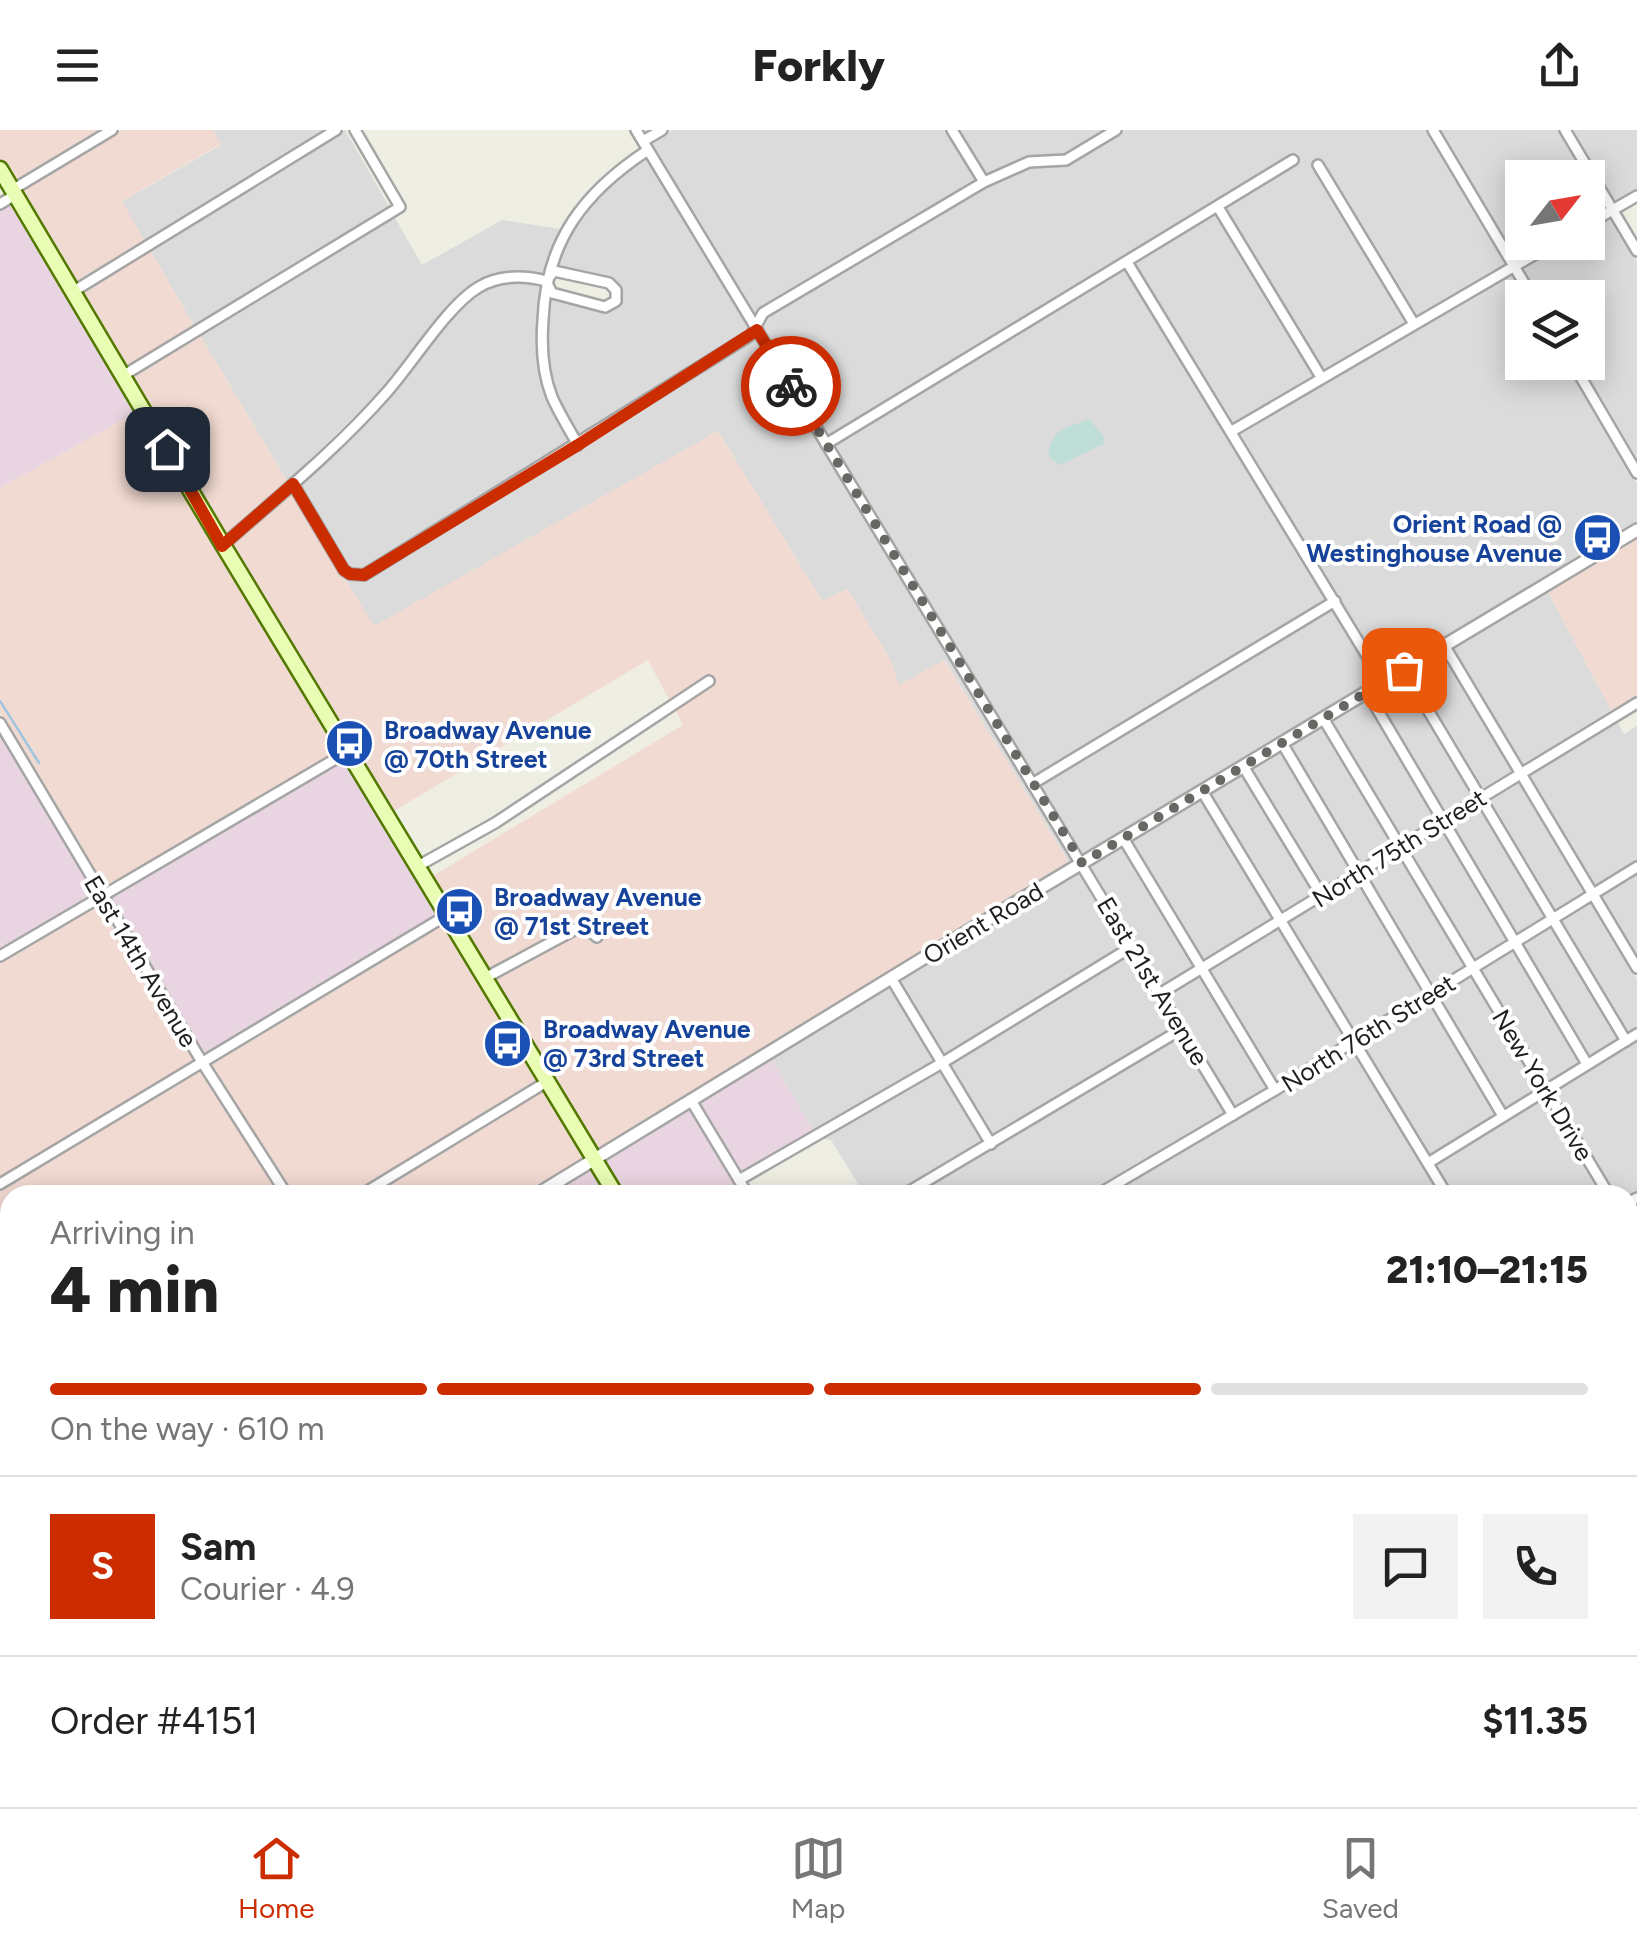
<!DOCTYPE html>
<meta charset="utf-8">
<style>
body{margin:0;font-family:Figtree,sans-serif;background:#f2f2f2;color:#222;height:100vh;display:flex;flex-direction:column;font-size:38px;white-space:nowrap}
*{box-sizing:border-box;margin:0}
p{font-size:32px;color:#767676}
.icon{flex:none;width:55px;height:55px;fill:none;stroke:currentColor;stroke-width:2;stroke-linecap:round;stroke-linejoin:round}
.map{position:relative;flex:1;overflow:hidden}
.drawer{position:absolute;left:0px;top:1055px;width:1638px;height:622px;display:flex;flex-direction:column;background:#fff;border-radius:30px 30px 0 0;box-shadow:0 5px 25px #0003}
.drawer>*{flex:none}
.needle{width:65px;rotate:59deg}
.controls{position:absolute;left:1505px;top:30px;display:grid;gap:20px}
.controls a{display:grid;place-items:center;width:100px;height:100px;border-radius:0px;background:#fff;box-shadow:0 5px 25px #0003;font-size:50px}
.pin{position:absolute;display:grid;place-items:center;width:85px;height:85px;color:#fff;margin:-42px;border-radius:20px;box-shadow:0 5px 15px #0006}
.courier{position:absolute;display:grid;place-items:center;width:100px;height:100px;margin:-50px;border:8px solid #cb2c00;border-radius:50%;background:#fff;color:#222;box-shadow:0 2px 12px #0007}
.overview em{font-style:normal;font-weight:800}
.overview div{display:flex;flex-direction:column-reverse}
.overview{display:flex;align-items:center;justify-content:space-between;height:170px;padding:0 50px}
h1{font-size:65px;font-weight:800;line-height:75px}
.bar{display:grid;grid-template-columns:repeat(4,1fr);gap:15px 10px;align-content:center;height:120px;padding:0 50px}
.bar i{height:12px;border-radius:8px;background:#e0e0e0}
.bar .on{background:#cb2c00}
.bar p{grid-column:span 4}
.line{display:flex;align-items:center;gap:25px;padding:0 50px;border-top:2px solid #e0e0e0}
.line div{flex:1}
.round{display:grid;place-items:center;flex:none;width:105px;height:105px;border-radius:0px;background:#f2f2f2}
header{display:flex;justify-content:space-between;align-items:center;height:130px;padding:0 50px;background:#fff;font-size:45px;font-weight:800}
.dock{display:flex;justify-content:space-around;align-items:center;height:140px;border-top:2px solid #e0e0e0;background:#fff;font-size:28px;color:#767676}
.dock a{display:grid;justify-items:center;gap:5px}
.dock .on{color:#cb2c00}
.map>svg:first-child{display:block}
</style>
<header><svg class="icon" aria-label="menu" viewBox="0 0 24 24"><path d="M4 6h16M4 12h16M4 18h16"/></svg>Forkly<svg class="icon" aria-label="share" viewBox="0 0 24 24"><path d="M12 15V3M7 8l5-5 5 5M5 13v7h14v-7"/></svg></header>
<div class="map">
<svg width="1637" height="1677" viewBox="0 0 1637 1677">
<rect width="100%" height="100%" fill="#efeee3"/>
<g fill="#dcdbdb">
<path d="M213 0H326L145 112 121 72 221 15Z"/>
<path d="M345 0 390 78 195 197 150 120Z"/>
<path d="M672 0H946L977 51 760 179 756 187 651 13Z"/>
<path d="M958 0H1106L1064 25 1028 27 987 46Z"/>
<path d="M1125 0H1427L1507 134 1416 187 1320 29 1311 35 1407 193 1323 241 1225 79 1299 32 1294 24 829 307 763 200 767 186 986 56 1030 37 1068 34Z"/>
<path d="M1440 0H1558L1587 47 1522 48V112L1546 113 1517 129Z"/>
<path d="M1571 0H1637V60L1615 73Z"/>
<path d="M646 27 750 199 580 308 556 262 547 221 549 167 605 182 618 177 622 161 611 148 556 137 569 104 596 67Z"/>
<path d="M1216 84 1313 246 1234 294 1135 134Z"/>
<path d="M394 86 422 135 502 90 561 99 543 145 530 141 511 142 474 154 457 169 381 261 287 351 200 205Z"/>
<path d="M1610 87 1637 132V332L1578 233 1588 232V168L1540 167 1522 137 1565 113 1588 112V100Z"/>
<path d="M1125 139 1327 470 1034 647 834 316Z"/>
<path d="M1512 143 1527 167 1522 168V232L1565 233 1637 354V394L1386 545 1239 302Z"/>
<path d="M512 152 540 155 536 223 546 267 571 313 363 439H352L299 354 388 268 465 175 480 162Z"/>
<path d="M755 208 1030 661 1075 732 1070 734 945 531 899 556 891 531 847 459 822 471 718 301 374 497 345 449H366L585 316Z"/>
<path d="M1547 460 1611 580 1523 635 1452 517Z"/>
<path d="M1332 478 1376 551 1084 726 1039 656Z"/>
<path d="M1442 522 1514 641 1482 660 1411 541Z"/>
<path d="M1402 547 1473 665 1445 683 1374 563Z"/>
<path d="M1365 569 1435 689 1404 709 1330 590Z"/>
<path d="M1616 589 1624 604 1637 596V731L1595 758 1528 643Z"/>
<path d="M1320 595 1394 715 1362 735 1289 614Z"/>
<path d="M1280 620 1353 741 1324 759 1250 638Z"/>
<path d="M1241 643 1315 765 1284 784 1209 662Z"/>
<path d="M1519 649 1586 763 1555 782 1487 668Z"/>
<path d="M1200 668 1275 789 1204 832 1130 710Z"/>
<path d="M1478 674 1546 788 1516 806 1450 691Z"/>
<path d="M1440 697 1507 811 1476 830 1409 718Z"/>
<path d="M1121 715 1195 837 1163 856 1089 734Z"/>
<path d="M1399 723 1466 836 1434 855 1367 744Z"/>
<path d="M1080 740 1126 815 944 926 898 849Z"/>
<path d="M1637 743V827L1600 766Z"/>
<path d="M1358 749 1425 861 1356 903 1289 792Z"/>
<path d="M1591 772 1637 849V898L1628 904 1560 791Z"/>
<path d="M1551 796 1619 909 1590 927 1521 814Z"/>
<path d="M1280 798 1346 909 1277 953 1209 840Z"/>
<path d="M1512 820 1580 933 1548 953 1480 839Z"/>
<path d="M1131 823 1175 897 993 1007 949 934Z"/>
<path d="M1471 844 1539 958 1505 979 1439 864Z"/>
<path d="M1200 845 1267 958 1235 978 1168 864Z"/>
<path d="M888 855 935 932 814 1002 771 928Z"/>
<path d="M1430 869 1496 985 1430 1026 1361 912Z"/>
<path d="M1180 906 1226 984 1088 1065H913Z"/>
<path d="M1637 910V1062L1628 1068V1065H1615L1553 961Z"/>
<path d="M1351 918 1441 1065H1107L1282 962Z"/>
<path d="M940 940 983 1013 894 1065H865L831 1010 822 1009Z"/>
<path d="M1544 966 1602 1065H1453L1435 1035Z"/>
<path d="M1628 1107 1637 1122V1278L1628 1275Z"/>
</g>
<g fill="#f1dad1">
<path d="M0 0H103L15 53 0 28Z"/>
<path d="M121 0H213L221 14 122 71 145 112 76 154 20 61Z"/>
<path d="M150 120 195 197 126 238 81 162Z"/>
<path d="M200 205 287 351 224 407 131 247Z"/>
<path d="M139 281 342 620 104 759 0 583V358Z"/>
<path d="M718 301 822 471 847 459 891 531 899 555 944 530 1070 734 597 1023 492 850 576 804H584L596 814 603 806 591 795 574 794 487 842 431 747 683 595 675 579 716 551 710 544 670 571 648 530 392 682 229 416 291 362 374 496Z"/>
<path d="M1637 406V566L1611 580 1547 460Z"/>
<path d="M100 774 195 930 0 1049V834Z"/>
<path d="M445 792 541 950 352 1065H294L210 933Z"/>
<path d="M200 939 281 1065H10V1117L0 1108V1060Z"/>
<path d="M546 958 588 1029 527 1065H370Z"/>
</g>
<g fill="#e9d5e1">
<path d="M13 71 139 281 0 358V79Z"/>
<path d="M0 604 95 764 0 820Z"/>
<path d="M347 628 440 784 205 925 109 767Z"/>
<path d="M771 928 814 1002 742 1043 699 973Z"/>
<path d="M690 979 742 1065H623L602 1031Z"/>
<path d="M593 1037 610 1065H546Z"/>
<path d="M0 1114 10 1123V1374L0 1379Z"/>
<path d="M10 1392V1471L0 1458V1398Z"/>
<path d="M1628 1548 1637 1552V1677H1149L1165 1668H1628Z"/>
<path d="M60 1668H532V1673L531 1677H60Z"/>
</g>
<g fill="#9ad096">
<path d="M0 1458 10 1471V1668H50L51 1677H0Z"/>
<path d="M536 1668H620L626 1673 618 1677H536Z"/>
</g>
<path fill="#bfded7" d="M1089 289 1104 307 1103 314 1060 335 1050 328 1048 321 1055 305 1063 299Z"/>
<g fill="#a1c4df">
<path d="M1628 1316 1637 1318V1511L1628 1509Z"/>
<path d="M693 1668H1085L1069 1677H676Z"/>
</g>
<g fill="none" stroke-linecap="round" stroke-linejoin="round">
<g stroke="#a1c4df" stroke-width="2.5">
<path d="M0 571 39 633"/>
<path d="M0 603 2 606"/>
</g>
<defs>
<g id="minor">
<path d="M636 0 1233 985"/>
<path d="M952 0 984 52"/>
<path d="M1433 0 1533 168"/>
<path d="M1565 0 1637 121"/>
<path d="M643 11 662 0"/>
<path d="M1318 35 1414 194"/>
<path d="M12 60 112 0"/>
<path d="M0 74 15 65"/>
<path d="M1218 77 1321 247"/>
<path d="M1588 94 1637 66"/>
<path d="M1127 132 1383 552"/>
<path d="M74 161 336 0"/>
<path d="M1572 232 1637 343"/>
<path d="M124 245 400 77 355 0"/>
<path d="M1232 301 1556 112"/>
<path d="M826 314 1293 30"/>
<path d="M578 315C569 299 559 283 552 267 542 242 541 216 543 190 546 111 584 62 648 20"/>
<path d="M293 354 344 440 350 444 364 445 751 205 763 183 984 52 1029 32 1066 30 1116 0"/>
<path d="M223 415C278 367 338 318 387 262 412 234 448 175 479 157 499 145 524 145 546 151L554 141 609 153 616 160V171L605 177 552 163 546 151"/>
<path d="M1444 515 1637 838"/>
<path d="M1404 540 1626 911"/>
<path d="M1367 562 1587 934"/>
<path d="M1323 588 1609 1065"/>
<path d="M0 593 202 932 287 1065"/>
<path d="M1282 613 1503 986"/>
<path d="M1243 636 1322 766"/>
<path d="M1032 654 1335 471"/>
<path d="M1202 661 1447 1065"/>
<path d="M1123 708 1275 960"/>
<path d="M418 736 495 693 709 551"/>
<path d="M0 826 349 621"/>
<path d="M485 848 576 799H587L597 807"/>
<path d="M891 848 991 1014"/>
<path d="M1161 863 1637 573"/>
<path d="M692 972 748 1065"/>
<path d="M1428 1033 1637 904"/>
<path d="M739 1050 942 933 1133 816"/>
<path d="M0 1054 447 785"/>
<path d="M361 1065 548 951"/>
<path d="M903 1065 1182 899"/>
<path d="M1097 1065 1275 960 1637 737"/>
<path d="M1628 1073 1637 1068"/>
<path d="M1628 1096 1637 1112"/>
</g>
<g id="tertiary">
<path d="M536 1065 927 826 1637 400"/>
<path d="M0 1390 10 1384"/>
</g>
<g id="secondary">
<path d="M0 39 223 415 616 1065"/>
<path d="M929 1668 933 1677"/>
</g>
</defs>
<use href="#minor" stroke="#a5a5a5" stroke-width="14"/>
<use href="#tertiary" stroke="#a5a5a5" stroke-width="16"/>
<use href="#secondary" stroke="#527900" stroke-width="19"/>
<use href="#minor" stroke="#fff" stroke-width="9"/>
<use href="#tertiary" stroke="#fff" stroke-width="11"/>
<use href="#secondary" stroke="#e9fcb4" stroke-width="14"/>
<g stroke="#6c6c6c" stroke-width="2.5" stroke-dasharray="20 20" stroke-linecap="butt">
<path d="M0 1091 10 1100"/>
<path d="M647 1668 658 1677"/>
</g>
</g>
<g fill="none" stroke-linecap="round" stroke-linejoin="round">
<path stroke="#676763" stroke-width="10" stroke-dasharray="0 18" d="M791 256 1082 733 1404 540"/>
<path stroke="#cb2c00" stroke-width="12" d="M167 319 222 416 293 354 344 440 350 444 364 445 578 315 757 200 791 256"/>
</g>
<defs>
<symbol id="bus-disc" viewBox="-11 -11 22 22"><circle r="9.5" fill="#1a4fb4" stroke="#fff"/><path d="M-5-6H5V4H4V6H2V4H-2V6H-4V4H-5ZM-3.5-4V0h7V-4ZM-3.5 1.2v1.5H-2V1.2ZM2 1.2v1.5H3.5V1.2Z" fill="#fff"/></symbol>
</defs>
<g fill-rule="evenodd">
<use href="#bus-disc" x="1570" y="380" width="55" height="55"/>
<use href="#bus-disc" x="322" y="586" width="55" height="55"/>
<use href="#bus-disc" x="432" y="754" width="55" height="55"/>
<use href="#bus-disc" x="480" y="886" width="55" height="55"/>
</g>
<g text-anchor="middle" dominant-baseline="central" stroke-width="8" stroke-linejoin="round" paint-order="stroke">
<g font-size="25" font-weight="bold" fill="#164399" stroke="#fff" text-anchor="start">
<text x="1562" y="394" text-anchor="end">Orient Road @<tspan x="1562" dy="29">Westinghouse Avenue</tspan></text>
<text x="384" y="600">Broadway Avenue<tspan x="384" dy="29">@ 70th Street</tspan></text>
<text x="494" y="767">Broadway Avenue<tspan x="494" dy="29">@ 71st Street</tspan></text>
<text x="543" y="899">Broadway Avenue<tspan x="543" dy="29">@ 73rd Street</tspan></text>
</g>
<g font-size="25" fill="#1e1e1e" stroke="#fff">
<text transform="translate(1399 718) rotate(-32)">North 75th Street</text>
<text transform="translate(983 793) rotate(-31)">Orient Road</text>
<text transform="translate(141 831) rotate(59)">East 14th Avenue</text>
<text transform="translate(1153 851) rotate(59)">East 21st Avenue</text>
<text transform="translate(1368 903) rotate(-32)">North 76th Street</text>
<text transform="translate(1543 955) rotate(59)">New York Drive</text>
</g>
</g>
</svg>
<div class="controls">
<a><svg class="needle" viewBox="-14 -14 28 28"><path d="M0-13l5 13h-10z" fill="#e53935"/><path d="M0 13l5-13h-10z" fill="#767676"/></svg></a>
<a><svg class="icon" aria-label="layers" viewBox="0 0 24 24"><path d="M12 4l9 5-9 5-9-5zM3 14l9 5 9-5"/></svg></a>
</div>
<div class="pin" style="left:1404px;top:540px;background:#ea580c"><svg class="icon" aria-label="bag" viewBox="0 0 24 24"><path d="M5 8h14l-1 12H6zM9 8a3 3 0 0 1 6 0"/></svg></div>
<div class="pin" style="left:167px;top:319px;background:#1f2937"><svg class="icon" aria-label="home" viewBox="0 0 24 24"><path d="M3 11l9-7 9 7M6 9v11h12V9"/></svg></div>
<div class="courier" style="left:791px;top:256px"><svg class="icon" aria-label="bike" viewBox="0 0 24 24"><circle cx="6" cy="16" r="4"/><circle cx="18" cy="16" r="4"/><path d="M6 16l4-8h5l3 8M10 8l3 8H6M13 5h3"/></svg></div>
<section class="drawer">
<div class="overview"><div><h1>4 min</h1><p>Arriving in</p></div><em>21:10–21:15</em></div>
<div class="bar"><i class="on"></i><i class="on"></i><i class="on"></i><i></i><p>On the way · 610 m</p></div>
<div class="line" style="height:180px"><b class="round" style="background:#cb2c00;color:#fff">S</b><div><b>Sam</b><p>Courier · 4.9</p></div><a class="round"><svg class="icon" aria-label="chat" viewBox="0 0 24 24"><path d="M4 5h16v11H9l-5 4z"/></svg></a><a class="round"><svg class="icon" aria-label="phone" viewBox="0 0 24 24"><path d="M5 4h4l2 5-3 2q2 4 5 5l2-3 5 2v4C11 20 4 13 5 4z"/></svg></a></div>
<div class="line" style="height:130px"><div>Order #4151</div><b>$11.35</b></div>
</section>
</div>
<nav class="dock">
<a class="on"><svg class="icon" aria-label="home" viewBox="0 0 24 24"><path d="M3 11l9-7 9 7M6 9v11h12V9"/></svg>Home</a>
<a><svg class="icon" aria-label="map" viewBox="0 0 24 24"><path d="M3 6l6-2 6 2 6-2v14l-6 2-6-2-6 2zM9 4v14M15 6v14"/></svg>Map</a>
<a><svg class="icon" aria-label="saved" viewBox="0 0 24 24"><path d="M7 4h10v16l-5-4-5 4z"/></svg>Saved</a>
</nav>
